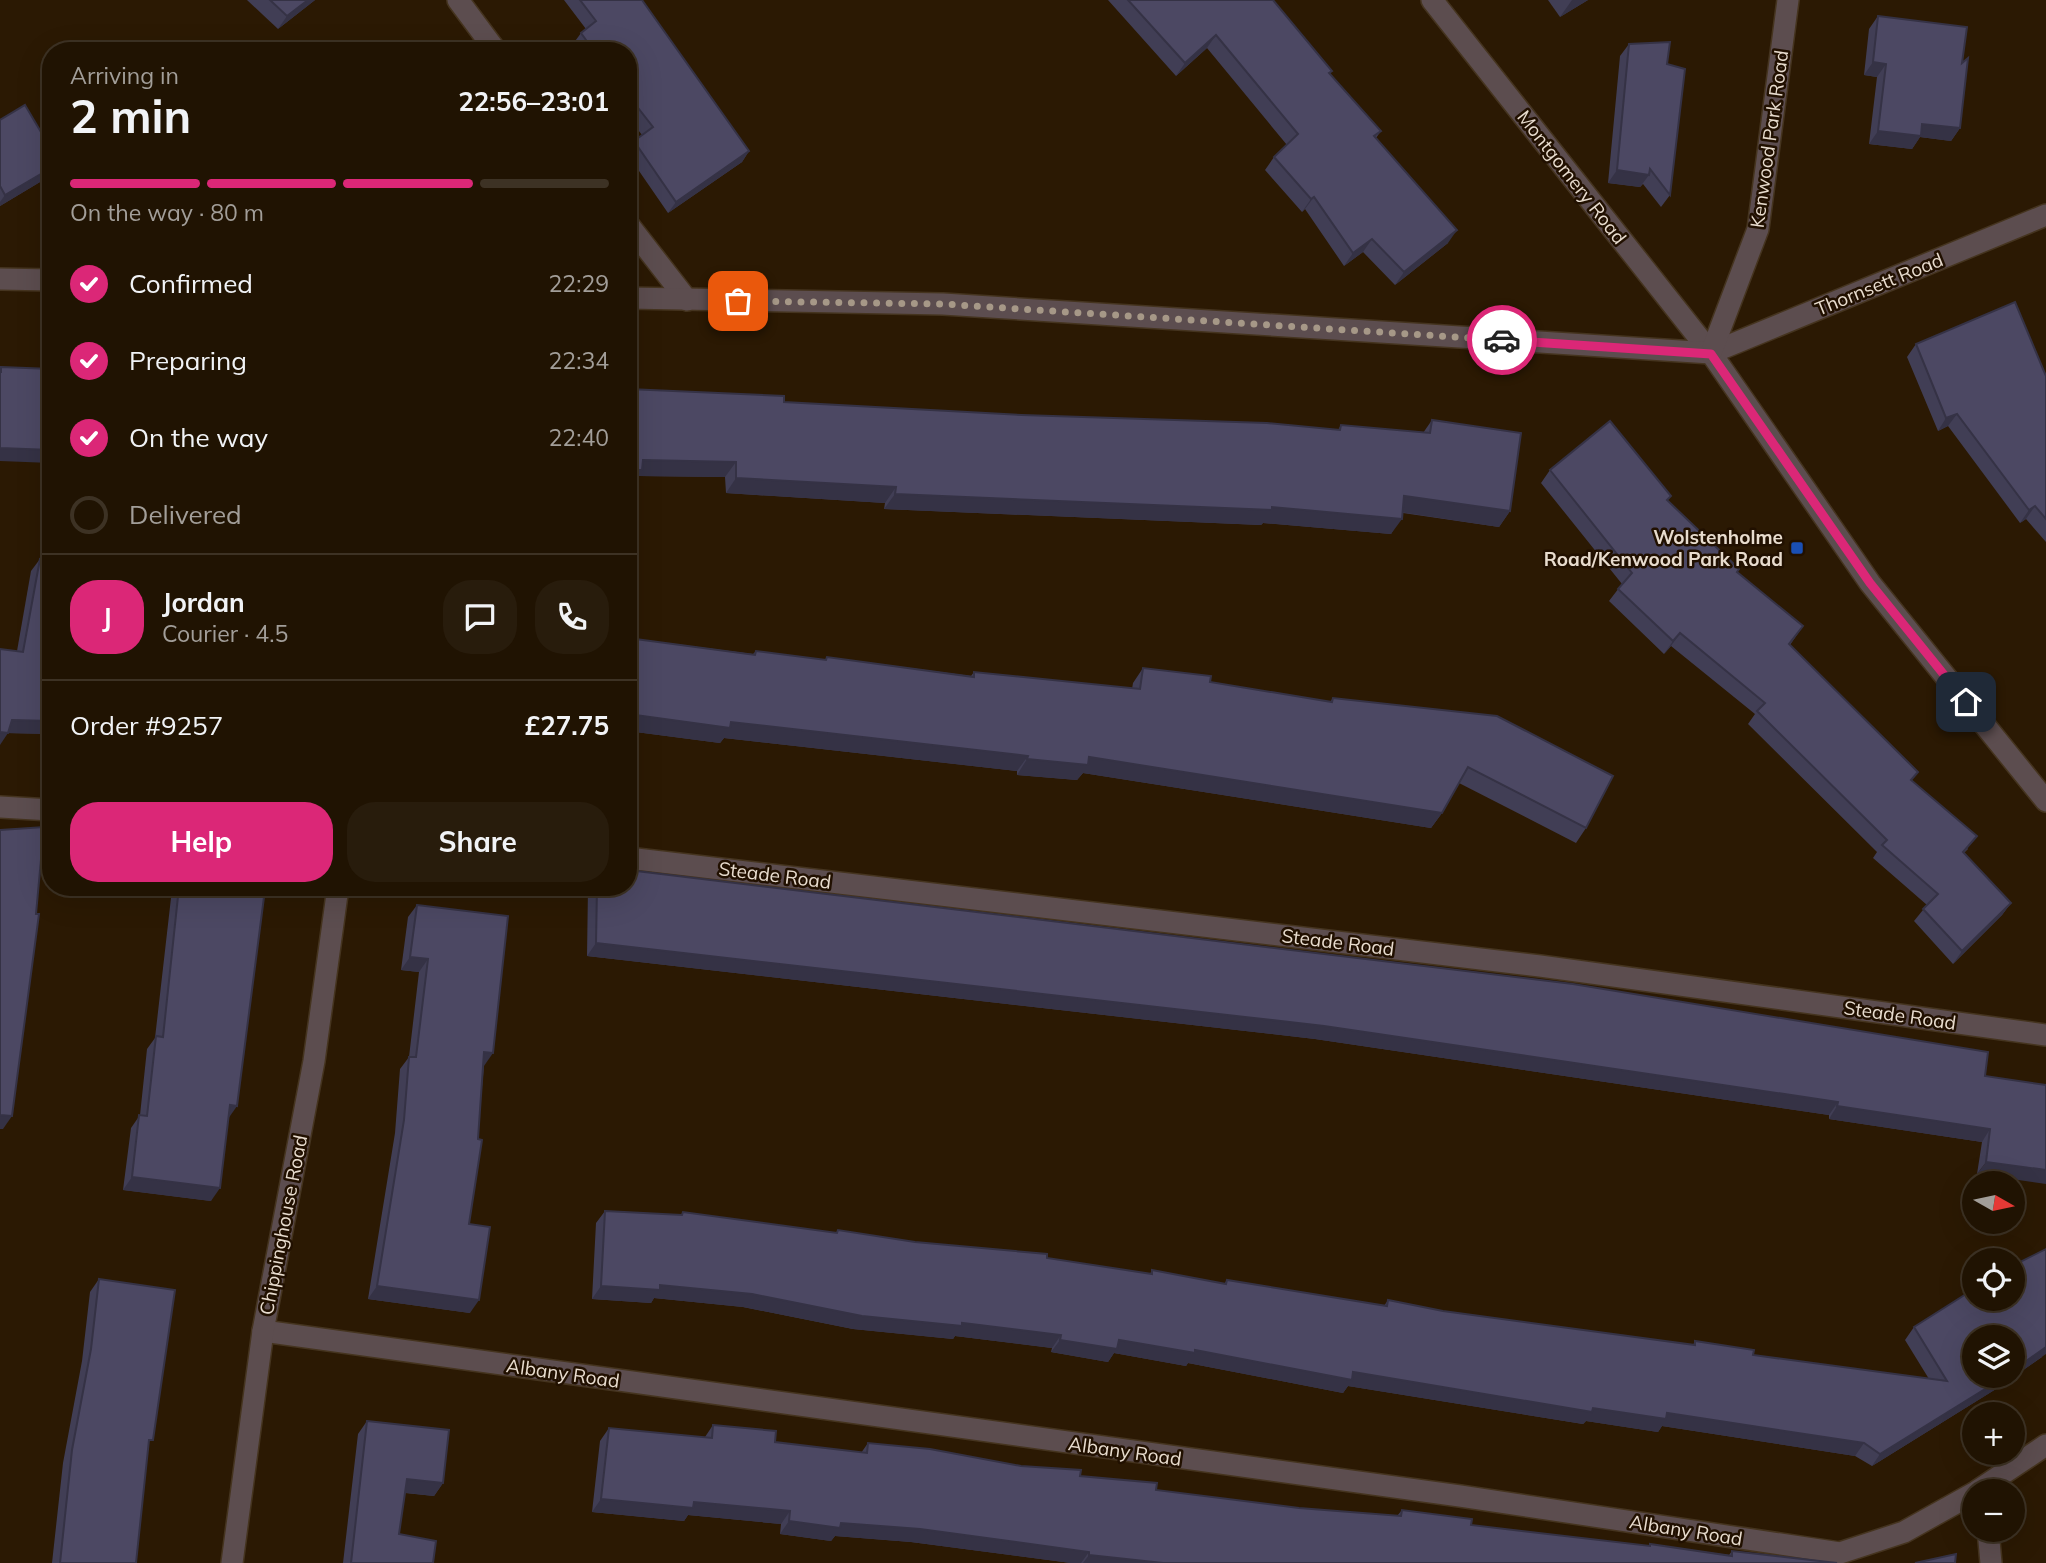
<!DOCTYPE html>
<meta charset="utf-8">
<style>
body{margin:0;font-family:Mulish,sans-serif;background:#281c0c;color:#f1f3f6;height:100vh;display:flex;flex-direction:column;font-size:26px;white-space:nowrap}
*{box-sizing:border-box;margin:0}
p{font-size:23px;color:#a29e99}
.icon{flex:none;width:38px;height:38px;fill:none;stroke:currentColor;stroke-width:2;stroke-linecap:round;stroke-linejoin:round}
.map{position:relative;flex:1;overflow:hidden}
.panel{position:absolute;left:42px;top:42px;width:595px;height:854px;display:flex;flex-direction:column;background:#201302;border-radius:28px;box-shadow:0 7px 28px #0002,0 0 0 2px #3d3224}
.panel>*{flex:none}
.needle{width:46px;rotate:99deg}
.buttons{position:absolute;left:1962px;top:1171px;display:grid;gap:14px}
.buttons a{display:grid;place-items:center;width:63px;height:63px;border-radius:50%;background:#201302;box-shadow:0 7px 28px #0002,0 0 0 2px #3d3224;font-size:35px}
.pin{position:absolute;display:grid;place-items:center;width:60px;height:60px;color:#fff;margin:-30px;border-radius:14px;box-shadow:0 4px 10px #0006}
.courier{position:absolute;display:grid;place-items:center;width:70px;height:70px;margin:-35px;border:5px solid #db2777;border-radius:50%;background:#fff;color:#222;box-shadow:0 2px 9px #0007}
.summary em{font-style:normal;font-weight:700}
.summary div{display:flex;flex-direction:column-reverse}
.summary{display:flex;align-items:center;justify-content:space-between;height:119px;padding:0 28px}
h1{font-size:46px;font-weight:700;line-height:52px}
.bar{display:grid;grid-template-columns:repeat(4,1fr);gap:10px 7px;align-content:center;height:84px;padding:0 28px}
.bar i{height:9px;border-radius:5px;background:#3d3224}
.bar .active{background:#db2777}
.bar p{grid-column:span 4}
.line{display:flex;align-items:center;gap:18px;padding:0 28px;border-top:2px solid #3d3224}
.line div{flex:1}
.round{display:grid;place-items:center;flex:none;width:74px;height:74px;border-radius:28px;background:#281c0c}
ol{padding:0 28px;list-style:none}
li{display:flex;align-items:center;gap:21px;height:77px}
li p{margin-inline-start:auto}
li .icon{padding:7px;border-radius:50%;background:#db2777;color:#fff;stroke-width:4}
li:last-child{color:#a29e99}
li i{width:38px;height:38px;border:4px solid #3d3224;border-radius:50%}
.button{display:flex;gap:14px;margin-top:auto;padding:14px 28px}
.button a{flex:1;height:80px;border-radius:28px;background:#db2777;color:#fff;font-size:28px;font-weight:700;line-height:80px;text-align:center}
.button a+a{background:#281c0c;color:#f1f3f6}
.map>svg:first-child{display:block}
</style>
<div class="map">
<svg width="2046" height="1563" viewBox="0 0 2046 1563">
<rect width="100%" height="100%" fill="#2b1903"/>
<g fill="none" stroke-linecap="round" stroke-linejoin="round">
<defs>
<g id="minor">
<path d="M458 0 496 51"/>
<path d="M1432 0 1711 353 1870 583 2046 801"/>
<path d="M628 224 687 300"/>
<path d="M0 279 51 280"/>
<path d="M628 298 943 304 1711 353 2046 215"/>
<path d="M1711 353 1758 229 1788 0"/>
<path d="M0 807 51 810"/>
<path d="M628 858 1540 966 2046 1035"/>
<path d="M263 1331 1460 1496 1840 1553 1904 1532 1974 1493"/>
<path d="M1977 1491 2046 1445"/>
<path d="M1988 1530 1991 1563"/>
<path d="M232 1563 263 1331 314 1061 338 887"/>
</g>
</defs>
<use href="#minor" stroke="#45341f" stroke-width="24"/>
<use href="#minor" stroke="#5c4d4f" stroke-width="21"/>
</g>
<g fill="#413e55">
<path d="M247 0H315L278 29Z"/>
<path d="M564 0H642L749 151 742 162 668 213 628 155V149L634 141 642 135 628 117V51H578L573 44 581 33 586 29Z"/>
<path d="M1108 0H1273L1332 71 1330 74 1381 131 1376 138 1448 243 1395 285 1363 252 1344 266 1305 209 1302 212 1265 170 1274 157 1287 145 1207 48 1176 76Z"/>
<path d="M1548 0H1588L1560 17Z"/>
<path d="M1878 16 1962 63 1960 128 1951 141 1920 137 1912 149 1869 144 1877 77 1864 75 1869 29Z"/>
<path d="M1629 44 1667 64 1670 195 1661 207 1643 184 1640 187 1608 183 1620 56Z"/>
<path d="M0 120 50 176 0 206Z"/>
<path d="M1916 344 2046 376V542L2026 519 2020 523 1948 426 1938 431 1907 357Z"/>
<path d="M628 389 784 402 1022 415 1338 430 1341 425 1423 433 1432 420 1510 511 1499 527 1403 513 1391 534 1263 523 1261 525 884 509 885 503 726 493 725 477 638 476 631 486H628Z"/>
<path d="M1550 470 1668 501 1737 573 1803 626 1790 645 1912 780 1968 849 1964 853 2011 903 2002 915 1953 964 1914 921 1927 905 1873 858 1877 852 1748 724 1755 714 1671 646 1664 654 1609 601 1622 584 1541 483Z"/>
<path d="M40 559 51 561V734L8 733 17 651 31 571Z"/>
<path d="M628 638 753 654 756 651 825 660 827 657 971 676 974 672 1132 689 1133 683 1143 668 1210 682 1330 702 1333 698 1586 828 1576 843 1459 783 1442 813 1431 828 1083 773 1077 780 1017 775V771L724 738 720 743 628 731Z"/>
<path d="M178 887H196L228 1119 211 1201 123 1190 131 1128 140 1115 147 1049 155 1038 171 898Z"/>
<path d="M588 887H628L2046 1085 1977 1174 1982 1142 1829 1119V1115L1315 1039 587 956Z"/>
<path d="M417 905 484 1066 469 1224 470 1313 368 1299 395 1133 400 1069 409 1057 419 972 401 970 408 917Z"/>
<path d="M605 1211 681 1215 683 1212 836 1233 838 1230 915 1242 1047 1258 1150 1274 1152 1270 1224 1284 1227 1280 1384 1306 1388 1300 1443 1311 1693 1345 1695 1341 1753 1355 1929 1379 1905 1340 1914 1327 2042 1357 1996 1389 1872 1466 1855 1456 1662 1426 1658 1432 1586 1421 1583 1424 1348 1386 1343 1393 1188 1363 1186 1366 1114 1353 1108 1362 1051 1352 1052 1348 955 1336 953 1339 853 1329 743 1307 654 1298 651 1303 592 1299 596 1223Z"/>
<path d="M99 1279 148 1448 136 1563H52L63 1463 82 1361 90 1292Z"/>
<path d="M367 1421 443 1483 434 1496 405 1493 399 1534 433 1563H343L358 1434Z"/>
<path d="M713 1425 775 1442 861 1453 868 1443 1080 1476 1156 1490 1299 1508 1397 1516 1402 1510 1471 1525 1649 1546 1650 1544 1729 1555 1732 1551 1837 1563H1071L911 1542 835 1536 831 1541 780 1534 781 1524 688 1515 684 1521 592 1512 600 1441 609 1428 705 1437Z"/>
</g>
<g fill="#353245">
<path d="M308 0H315L278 29 287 16Z"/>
<path d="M1572 0H1588L1560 17Z"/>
<path d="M1216 35 1207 48 1176 76 1185 63Z"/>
<path d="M1873 62 1886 64 1877 77 1864 75Z"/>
<path d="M1922 124 1960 128 1951 141 1920 137 1912 149 1869 144 1878 131Z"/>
<path d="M749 151 742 162 668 213 676 202Z"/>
<path d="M51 168 50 176 0 206V202L5 195Z"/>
<path d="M1617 170 1649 175 1640 187 1608 183Z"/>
<path d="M1314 197 1305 209 1302 212 1311 199Z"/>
<path d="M1457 230 1448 243 1395 285 1404 272Z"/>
<path d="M1372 239 1363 252 1344 266 1353 253Z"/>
<path d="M1957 414 1948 426 1938 431 1946 418Z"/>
<path d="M0 448 51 450V463L0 461Z"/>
<path d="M643 460 736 462 725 477 638 476 631 486H628V470Z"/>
<path d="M736 478 896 487 885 503 726 493Z"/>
<path d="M895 494 1272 507 1402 519 1391 534 1263 523 1261 525 884 509Z"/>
<path d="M1404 496 1510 511 1499 527 1393 511Z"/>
<path d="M2035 506 2026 519 2020 523 2029 510Z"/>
<path d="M1680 633 1671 646 1664 654 1673 641Z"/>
<path d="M628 714 731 722 1028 756 1017 771 724 738 720 743 628 731Z"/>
<path d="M12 720 51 721V734L3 733Z"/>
<path d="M0 732 8 733 0 745Z"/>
<path d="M1089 757 1442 813 1431 828 1083 773 1077 780 1017 775 1027 759Z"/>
<path d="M2011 903 2002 915 1953 964 1962 951Z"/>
<path d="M596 943 1324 1026 1838 1102 1829 1115 1315 1039 587 956Z"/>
<path d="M410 957 428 959 419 972 401 970Z"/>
<path d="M484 1052 493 1053 484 1066 475 1065Z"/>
<path d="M230 1105 237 1106 228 1119Z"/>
<path d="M1837 1106 1990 1129 1982 1142 1829 1119Z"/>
<path d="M0 1115 12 1116 3 1129H0Z"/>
<path d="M1986 1162 2046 1170V1184L1977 1174Z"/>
<path d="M132 1177 220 1188 211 1201 123 1190Z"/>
<path d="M660 1285 752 1294 1061 1335 1052 1348 955 1336 953 1339 853 1329 743 1307 654 1298 651 1303 592 1299 601 1286Z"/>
<path d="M377 1286 479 1300 470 1313 368 1299Z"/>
<path d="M1060 1340H1119L1353 1372 1593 1408 1667 1413 1864 1443 1855 1456 1662 1426 1658 1432 1586 1421 1583 1424 1348 1386 1343 1393 1188 1363 1186 1366 1114 1353 1108 1362 1051 1352Z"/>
<path d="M2046 1347V1354L1996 1389 1872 1466 1880 1454 2006 1376H2012V1371Z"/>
<path d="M407 1479 443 1483 434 1496 398 1492Z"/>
<path d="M601 1499 694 1502 790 1511 781 1524 688 1515 684 1521 592 1512Z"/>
<path d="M789 1521 841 1523 920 1529 1089 1552 1081 1563H1071L911 1542 835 1536 831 1541 780 1534Z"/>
<path d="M1089 1555 1163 1563H1083Z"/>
</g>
<g fill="#4c4863" stroke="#353245" stroke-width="2">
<path d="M270 0H308L287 16Z"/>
<path d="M580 0H642L749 151 676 202 634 141 653 127 628 95V51H594L581 33 596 21Z"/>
<path d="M1128 0H1273L1332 71 1329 73 1381 131 1374 136 1457 230 1404 272 1372 239 1353 253 1314 197 1311 199 1274 157 1298 134 1216 35 1185 63Z"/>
<path d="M1878 16 1967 27 1962 63 1968 58 1960 128 1922 124 1921 136 1878 131 1886 64 1873 62Z"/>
<path d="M1670 42 1667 64 1685 69 1670 195 1650 169 1649 175 1617 170 1629 44Z"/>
<path d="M25 105 51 149V168L5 195 0 186V120Z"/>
<path d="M2015 302 2046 376V519L2035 506 2029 510 1957 414 1946 418 1916 344Z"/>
<path d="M1 367 51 369V450L0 448V372H1Z"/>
<path d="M628 389 784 396V402L1022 415 1267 423 1340 430 1341 425 1430 433 1432 420 1521 433 1510 511 1404 496 1402 519 1272 507V510L895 494 896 487 736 478V462L643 460 642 470H628Z"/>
<path d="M1610 421 1671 496 1667 500 1739 569 1737 572 1803 626 1789 644 1918 772 1911 780 1977 836 1963 852 2011 903 1962 951 1923 909 1938 894 1882 845 1887 840 1757 711 1765 703 1680 633 1673 641 1618 589 1632 573 1550 470Z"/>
<path d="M40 559 51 561V721L12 720 8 733 0 732V649L23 652Z"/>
<path d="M628 638 755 655 756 651 826 660 827 657 974 677V672L1140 689 1143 668 1211 676 1210 682 1332 702 1333 698 1497 716 1613 776 1586 828 1468 767 1442 813 1089 757 1088 765 1027 759 1028 756 731 722 730 728 628 714Z"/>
<path d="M44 827 36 914H39L12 1116 0 1115V830Z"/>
<path d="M628 870 1573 984 1988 1052 1985 1076 2046 1085V1170L1986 1162 1990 1129 1837 1106 1838 1102 1324 1026 596 943 597 887H628Z"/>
<path d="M179 887H196L264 897 237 1106 230 1105 220 1188 132 1177 139 1115 147 1116 156 1036 163 1037Z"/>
<path d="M417 905 508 916 493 1053 484 1052 478 1139 482 1140 469 1224 490 1227 479 1300 377 1286 404 1120 409 1057H416L428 959 410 957Z"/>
<path d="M605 1211 682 1215 683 1212 837 1233 838 1230 915 1242 1047 1254V1258L1152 1274V1270L1226 1284 1227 1280 1387 1306 1388 1300 1443 1311 1695 1345V1341L1754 1350 1753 1355 1947 1381 1914 1327 1974 1289V1298H2012V1266L2046 1249V1347L2012 1371V1337H1974V1376H2006L1880 1454 1864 1443 1667 1413 1666 1419 1593 1408 1592 1412 1353 1372 1352 1380 1195 1350V1353L1119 1340 1117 1349 1060 1340 1061 1335 962 1323V1326L862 1316 752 1294 660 1285V1290L601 1286Z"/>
<path d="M99 1279 175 1290 153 1440H149L136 1563H60L72 1450 91 1349Z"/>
<path d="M367 1421 449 1430 443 1483 407 1479 399 1534 436 1541 433 1563H351Z"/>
<path d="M713 1425 776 1431 775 1442 867 1453 868 1443 930 1449 1021 1466 1081 1470 1080 1476 1157 1483 1156 1490 1299 1508 1401 1516 1402 1510 1472 1519 1471 1525 1650 1546V1544L1732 1556V1551L1837 1563H1163L1089 1555V1552L920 1529 841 1523 840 1528 789 1521 790 1511 694 1502 693 1508 601 1499 609 1428 712 1438Z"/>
<path d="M1956 1554 1955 1563H1915Z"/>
</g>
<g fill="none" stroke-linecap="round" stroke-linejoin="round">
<path stroke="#a69887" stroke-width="7" stroke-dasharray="0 12.6" d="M738 301 943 304 1502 340"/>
<path stroke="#db2777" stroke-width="9" d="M1502 340 1711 354 1870 583 1966 702"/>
</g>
<rect fill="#1a4fb4" stroke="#211000" stroke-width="2.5" x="1790" y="541" width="14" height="14" rx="3.5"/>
<g text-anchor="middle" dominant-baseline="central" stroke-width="5" stroke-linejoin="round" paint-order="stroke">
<g font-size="19" fill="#e8dcce" stroke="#211000">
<text transform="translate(1769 139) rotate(-82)">Kenwood Park Road</text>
<text transform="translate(1572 177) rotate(52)">Montgomery Road</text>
<text transform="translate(1879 284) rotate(-22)">Thornsett Road</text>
<text transform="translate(775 875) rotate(7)">Steade Road</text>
<text transform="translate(1338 942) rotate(7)">Steade Road</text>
<text transform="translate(1900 1015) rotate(8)">Steade Road</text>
<text transform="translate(283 1225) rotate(-79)">Chippinghouse Road</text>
<text transform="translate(563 1373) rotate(8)">Albany Road</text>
<text transform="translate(1125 1451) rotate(8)">Albany Road</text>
<text transform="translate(1686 1530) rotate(9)">Albany Road</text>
</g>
<g font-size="19" font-weight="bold" fill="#e8dcce" stroke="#211000" text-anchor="end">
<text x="1783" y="537">Wolstenholme<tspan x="1783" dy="22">Road/Kenwood Park Road</tspan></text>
</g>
</g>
</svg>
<div class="buttons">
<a><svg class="needle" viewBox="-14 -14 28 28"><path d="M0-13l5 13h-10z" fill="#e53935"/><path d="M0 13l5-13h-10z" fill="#a29e99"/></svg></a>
<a><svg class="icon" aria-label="locate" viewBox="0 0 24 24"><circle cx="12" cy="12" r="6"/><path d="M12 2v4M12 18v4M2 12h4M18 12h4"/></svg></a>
<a><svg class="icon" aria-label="layers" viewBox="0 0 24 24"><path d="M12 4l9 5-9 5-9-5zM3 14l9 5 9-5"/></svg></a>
<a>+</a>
<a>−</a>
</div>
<div class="pin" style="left:738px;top:301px;background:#ea580c"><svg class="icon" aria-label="bag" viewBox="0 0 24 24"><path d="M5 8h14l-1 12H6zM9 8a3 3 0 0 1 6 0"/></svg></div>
<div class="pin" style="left:1966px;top:702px;background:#1f2937"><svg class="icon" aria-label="home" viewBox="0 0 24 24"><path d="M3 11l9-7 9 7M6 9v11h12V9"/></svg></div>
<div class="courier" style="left:1502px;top:340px"><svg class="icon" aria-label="car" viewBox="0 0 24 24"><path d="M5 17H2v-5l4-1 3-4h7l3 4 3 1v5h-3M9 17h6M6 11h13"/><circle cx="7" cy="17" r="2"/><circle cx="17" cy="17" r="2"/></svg></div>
<section class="panel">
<div class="summary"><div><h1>2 min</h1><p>Arriving in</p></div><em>22:56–23:01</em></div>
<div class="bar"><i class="active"></i><i class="active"></i><i class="active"></i><i></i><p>On the way · 80 m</p></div>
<ol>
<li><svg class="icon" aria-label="check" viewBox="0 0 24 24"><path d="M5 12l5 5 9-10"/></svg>Confirmed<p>22:29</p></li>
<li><svg class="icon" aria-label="check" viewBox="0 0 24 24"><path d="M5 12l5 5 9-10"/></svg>Preparing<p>22:34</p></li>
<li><svg class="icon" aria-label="check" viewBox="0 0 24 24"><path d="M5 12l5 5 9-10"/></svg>On the way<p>22:40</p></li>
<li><i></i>Delivered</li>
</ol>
<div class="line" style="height:126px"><b class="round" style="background:#db2777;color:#fff">J</b><div><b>Jordan</b><p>Courier · 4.5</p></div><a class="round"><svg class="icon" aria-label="chat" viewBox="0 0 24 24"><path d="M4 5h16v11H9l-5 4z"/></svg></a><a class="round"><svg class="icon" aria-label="phone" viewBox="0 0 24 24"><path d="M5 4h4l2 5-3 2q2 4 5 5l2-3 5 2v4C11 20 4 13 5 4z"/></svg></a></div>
<div class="line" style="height:91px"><div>Order #9257</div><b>£27.75</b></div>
<div class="button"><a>Help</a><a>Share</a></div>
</section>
</div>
